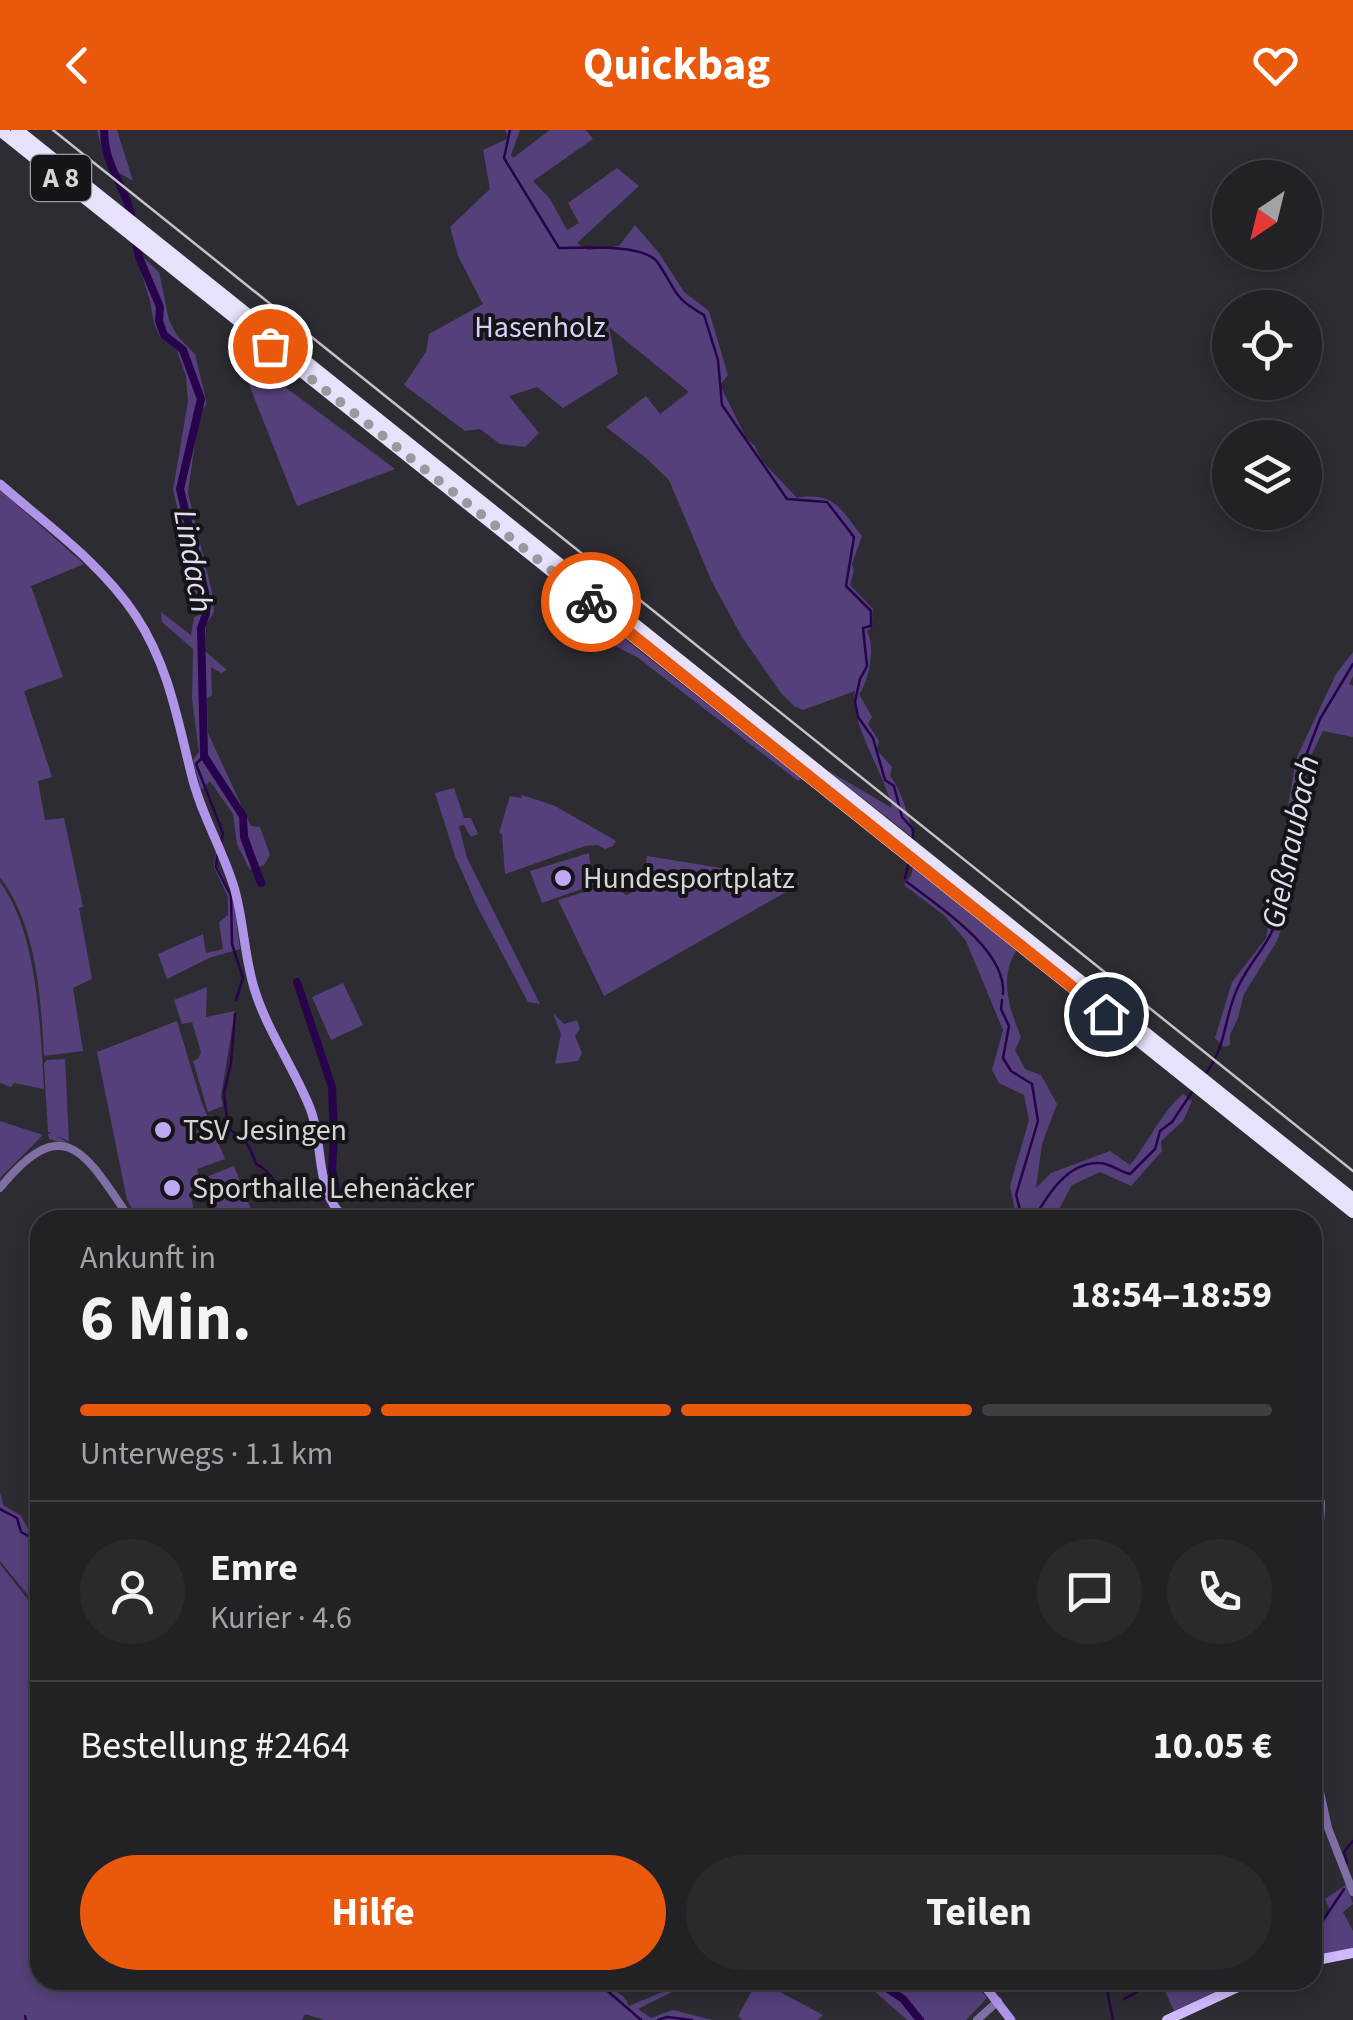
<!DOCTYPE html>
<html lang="de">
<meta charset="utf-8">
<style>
body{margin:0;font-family:"Source Sans 3",sans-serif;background:#2a292e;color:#f1f3f6;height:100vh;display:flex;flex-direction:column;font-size:38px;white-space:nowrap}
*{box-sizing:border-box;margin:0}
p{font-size:32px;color:#a2a3a7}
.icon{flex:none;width:55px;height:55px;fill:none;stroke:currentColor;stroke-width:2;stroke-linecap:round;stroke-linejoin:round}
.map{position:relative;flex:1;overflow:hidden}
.panel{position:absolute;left:30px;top:1080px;width:1292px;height:780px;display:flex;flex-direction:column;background:#222126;border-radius:30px;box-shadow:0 5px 15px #0003,0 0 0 2px #3f3e43}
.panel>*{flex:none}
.needle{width:65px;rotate:215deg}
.tools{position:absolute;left:1212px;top:30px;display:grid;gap:20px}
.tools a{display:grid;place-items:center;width:110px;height:110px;border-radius:50%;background:#222126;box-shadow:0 5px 15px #0003,0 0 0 2px #3f3e43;font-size:50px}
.pin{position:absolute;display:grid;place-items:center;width:85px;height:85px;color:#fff;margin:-42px;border:5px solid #fff;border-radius:50%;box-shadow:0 2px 10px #0007}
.courier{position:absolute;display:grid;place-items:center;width:100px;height:100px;margin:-50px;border:8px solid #ea580c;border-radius:50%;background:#fff;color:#222;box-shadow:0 2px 12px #0007}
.head em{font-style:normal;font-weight:700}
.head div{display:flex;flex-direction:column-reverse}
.head{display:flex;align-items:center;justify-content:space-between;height:170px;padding:0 50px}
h1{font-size:65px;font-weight:700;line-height:75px}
.bar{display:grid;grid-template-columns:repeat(4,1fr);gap:15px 10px;align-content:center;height:120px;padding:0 50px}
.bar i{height:12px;border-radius:8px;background:#3f3e43}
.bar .active{background:#ea580c}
.bar p{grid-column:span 4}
.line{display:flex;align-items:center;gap:25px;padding:0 50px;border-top:2px solid #3f3e43}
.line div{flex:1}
.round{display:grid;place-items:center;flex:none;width:105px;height:105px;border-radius:52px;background:#2a292e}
.primary-button{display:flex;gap:20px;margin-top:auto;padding:20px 50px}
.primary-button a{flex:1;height:115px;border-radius:60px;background:#ea580c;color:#fff;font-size:40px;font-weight:700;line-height:115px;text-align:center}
.primary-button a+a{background:#2a292e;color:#f1f3f6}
header{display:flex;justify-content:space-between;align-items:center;height:130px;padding:0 50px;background:#ea580c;color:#fff;font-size:45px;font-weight:700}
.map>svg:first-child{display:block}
</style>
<header><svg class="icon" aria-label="back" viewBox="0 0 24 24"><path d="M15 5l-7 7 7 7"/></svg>Quickbag<svg class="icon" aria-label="heart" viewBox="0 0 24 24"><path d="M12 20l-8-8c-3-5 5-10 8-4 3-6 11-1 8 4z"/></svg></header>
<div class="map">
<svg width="1353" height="1890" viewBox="0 0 1353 1890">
<rect width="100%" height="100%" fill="#2d2c32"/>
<g fill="#55407b">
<path d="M97 0H117L133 51 107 36Z"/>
<path d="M505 0H520L511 25 513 28 550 0H586L593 9 533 51 550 69 567 100 579 93 568 73 617 38 639 56 577 113 588 120 619 116 635 95 659 123 684 162 709 181 728 245 720 255 746 308 755 316 762 331 797 368C834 361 841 380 862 406L852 434 854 440 850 455 873 479 872 497 867 501C876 517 869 551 859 564L872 587 868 594 879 611 877 620 892 637 890 646C899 656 913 694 912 707L827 640 892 678C885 643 849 594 855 561L803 580 794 576 781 563 742 507 712 452 669 350 646 328 606 297 646 266 660 284 689 262 609 197 618 244 563 278 537 257 509 266 539 303 525 317 500 314 480 299 465 301 404 255 426 222 429 204 483 174 458 126 450 97 490 59 483 20 509 8Z"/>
<path d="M134 119 159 142 169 190 177 206 195 224 207 274 199 283 188 363 212 462 214 482 206 495 205 521 227 540 221 543 211 537 212 565 207 568 208 603 251 696 260 697 270 725 264 735 250 740 237 714 233 684 210 651 201 660 193 630 199 622 192 569 193 519 162 492 161 482 191 505 194 487 202 484 201 465 193 464 190 439 192 438 173 360 188 271 186 246 177 221 160 207 154 193 150 171Z"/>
<path d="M241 224 395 339 297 376 246 247Z"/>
<path d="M0 360 84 434 31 456 63 547 24 561 52 647 38 651 45 690 64 688 83 777 79 778 92 849 73 858 83 921 44 926C41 867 37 796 0 747Z"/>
<path d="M585 481H589L801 648 798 651 637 527 605 511 601 497Z"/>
<path d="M1353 522V546L1349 554 1353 556V607L1323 601 1309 630 1286 786 1277 811 1244 864 1238 888 1230 905V915L1224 917 1215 908 1232 852 1266 808 1296 629 1336 544Z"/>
<path d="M454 658 464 688H471L478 704 471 707 464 695 459 696 467 728 540 874 528 872 477 776 455 726 435 663Z"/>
<path d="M522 665 555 676 611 708 616 711 613 716 605 719 598 715 585 716 505 744 502 704 499 703 510 666 521 668Z"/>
<path d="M216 721 217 735 233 768 240 819 209 828 167 849 158 824 203 804 206 823 223 819 219 792 228 785V767L214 737Z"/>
<path d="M589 723 593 755 542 773 530 741Z"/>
<path d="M647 726 770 746 800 754 604 866 558 770 610 754 626 765 631 763 645 741Z"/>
<path d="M913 738 1017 820C998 846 1010 881 1021 907L1015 920 1025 939 1041 945 1057 974 1042 1014 1036 1058 1051 1043 1110 1021 1130 1035C1149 1012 1160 984 1183 964L1192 971 1183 991 1161 1011 1162 1021 1131 1056 1100 1042 1072 1055 1053 1090H1017L1010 1056 1029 990 1024 965 999 953 992 940 1003 900 966 811 945 786 904 755 911 746Z"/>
<path d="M0 752C38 804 40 896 44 959L14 953 11 957 0 953Z"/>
<path d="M343 853 363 895 331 910 312 867Z"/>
<path d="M207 857 206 887 235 881 221 966 223 976 208 982 193 931 198 929 201 922 192 892 182 894 174 870Z"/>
<path d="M553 883 564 894 577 890 580 899 575 906 582 923 578 931 555 934 561 904Z"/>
<path d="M177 891 201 971 225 1029 197 1039 204 1066 192 1070 195 1090H139L127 1070 97 922Z"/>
<path d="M65 929 69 1011 55 1005C90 1024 112 1058 135 1090L98 1042 69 1015 49 1009 48 1004 52 1003 48 1002 44 934 47 930Z"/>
<path d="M0 991 43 1005 0 1048Z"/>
<path d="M234 1036 255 1090H217L204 1048Z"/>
<path d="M0 1362 3 1375 21 1386 31 1404 40 1402V1480L0 1431Z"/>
<path d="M0 1434 40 1485V1850H601L624 1867 629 1876 674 1857 676 1860 638 1879 651 1888 673 1880 712 1890H324L305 1884 302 1890H0Z"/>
<path d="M1346 1755 1353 1774 1343 1782 1353 1801V1818L1313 1827V1793L1327 1785 1329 1778 1325 1769Z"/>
<path d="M758 1850 823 1885 818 1890H742L738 1886Z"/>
<path d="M862 1850H973L987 1868 966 1890H907Z"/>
<path d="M1160 1850H1240L1174 1881Z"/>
</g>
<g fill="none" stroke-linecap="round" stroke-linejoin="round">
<g stroke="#27034c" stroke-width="2.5">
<path d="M510 0 504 28 559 118C582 118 645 113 658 133 677 161 672 167 704 185L718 230 722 275 787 369 827 372 854 407 846 456 871 481V496L863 498 867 536 860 549 855 572 858 587 873 608 885 650 894 656 902 687 913 699V709"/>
<path d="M204 626 196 634 223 703 221 714"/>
<path d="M217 726 216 737 231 766 232 814 243 848 236 870"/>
<path d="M905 748 908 735"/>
<path d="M907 752C937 775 1007 820 1003 864"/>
<path d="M1002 870 1001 879 1009 896 1003 928 1011 941 1032 954 1038 991 1016 1065 1023 1090"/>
<path d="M235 884 231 933 224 963 228 998C244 1009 250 1014 256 1034 274 1042 277 1061 294 1070"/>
<path d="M1206 943C1229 912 1223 885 1240 853 1254 826 1269 815 1279 784L1307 623 1320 589 1353 534"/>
<path d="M1033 1090C1047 1066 1067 1032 1099 1033 1111 1033 1119 1042 1130 1044L1155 1019 1160 1001 1172 992 1192 962"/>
<path d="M0 1379 17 1388 21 1402 32 1408 40 1406"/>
<path d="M1347 1733 1344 1722 1353 1711"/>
<path d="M1312 1799 1322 1792 1344 1759"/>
<path d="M595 1850 641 1890"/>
<path d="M1105 1850 1113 1890"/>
<path d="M1124 1869 1150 1855"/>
<path d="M25 1886 26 1890"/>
<path d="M658 1890 667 1887 692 1890"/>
</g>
<g stroke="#27034c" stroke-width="8">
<path d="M104 0C105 41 126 54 132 90"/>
<path d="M135 108 139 127 160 177 159 191 164 205 183 220 201 269 180 359 205 463 206 484 201 498 204 626 243 686 244 707 261 753"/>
<path d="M297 852 332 957 334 1004 332 1039 337 1065"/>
<path d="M875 1850 903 1869 920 1890"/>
</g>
<g stroke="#806fa4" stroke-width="8">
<path d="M0 1058C65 978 86 1025 131 1090"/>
<path d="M1312 1365 1321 1372V1379L1315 1461 1313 1629 1328 1698 1353 1762"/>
<path d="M977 1890 998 1871"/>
</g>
<g stroke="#af94e8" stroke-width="9">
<path d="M0 354C47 395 101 433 136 486 168 535 177 587 191 643 200 682 222 718 234 757 244 791 244 827 255 861 268 902 294 938 310 978 325 1015 313 1063 347 1090"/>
<path d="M980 1850 1011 1890"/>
</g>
<g stroke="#cebafb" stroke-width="10">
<path d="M1312 1831 1353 1823"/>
<path d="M1167 1890 1253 1850"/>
</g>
<g stroke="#e8e1fb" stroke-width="12">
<path d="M0 0 1353 1082"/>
<path d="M17 0 1353 1069"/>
</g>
<path stroke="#c3c2c6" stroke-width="2.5" d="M53 0 1353 1041"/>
</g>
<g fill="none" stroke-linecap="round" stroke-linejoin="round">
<path stroke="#9a999e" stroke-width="10" stroke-dasharray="0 18" d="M270 216 591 472"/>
<path stroke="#ea580c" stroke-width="12" d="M591 472 1106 884"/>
</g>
<g fill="#c0a8f4" stroke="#151518" stroke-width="4">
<circle cx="563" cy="748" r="10"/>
<circle cx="163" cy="1000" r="10"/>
<circle cx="172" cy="1058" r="10"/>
</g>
<g text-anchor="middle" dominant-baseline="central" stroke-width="8" stroke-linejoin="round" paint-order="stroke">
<rect fill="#151518" stroke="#9b9b9e" stroke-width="2.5" x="31" y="25" width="60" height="46" rx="8"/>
<g font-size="28" font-weight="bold" fill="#d5d4d8">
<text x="61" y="48">A 8</text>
</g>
<g font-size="30" fill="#dbcffa" stroke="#151518">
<text x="540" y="197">Hasenholz</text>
</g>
<g font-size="30" fill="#d5d4d8" stroke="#151518" text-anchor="start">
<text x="583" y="748">Hundesportplatz</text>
<text x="183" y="1000">TSV Jesingen</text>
<text x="192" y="1058">Sporthalle Lehenäcker</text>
</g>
<g font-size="32" font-style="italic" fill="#e3ddf3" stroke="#151518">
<text transform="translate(193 431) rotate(80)">Lindach</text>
<text transform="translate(1291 712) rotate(-78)">Gießnaubach</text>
</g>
</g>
</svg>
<div class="tools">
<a><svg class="needle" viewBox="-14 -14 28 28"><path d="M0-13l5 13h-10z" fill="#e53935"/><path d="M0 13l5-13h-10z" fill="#a2a3a7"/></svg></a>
<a><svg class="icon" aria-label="locate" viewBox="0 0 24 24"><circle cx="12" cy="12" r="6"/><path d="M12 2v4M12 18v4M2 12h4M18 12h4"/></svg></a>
<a><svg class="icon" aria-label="layers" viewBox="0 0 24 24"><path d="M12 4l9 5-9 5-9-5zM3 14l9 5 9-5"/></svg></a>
</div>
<div class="pin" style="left:270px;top:216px;background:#ea580c"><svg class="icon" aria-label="bag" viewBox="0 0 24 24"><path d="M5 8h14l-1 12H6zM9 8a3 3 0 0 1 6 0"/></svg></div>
<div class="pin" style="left:1106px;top:884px;background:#1f2937"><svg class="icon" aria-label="home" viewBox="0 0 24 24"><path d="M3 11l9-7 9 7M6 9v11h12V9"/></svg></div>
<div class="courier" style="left:591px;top:472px"><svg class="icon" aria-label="bike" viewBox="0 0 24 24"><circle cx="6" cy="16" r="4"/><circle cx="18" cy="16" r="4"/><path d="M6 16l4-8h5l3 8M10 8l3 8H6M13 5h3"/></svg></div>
<section class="panel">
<div class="head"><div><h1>6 Min.</h1><p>Ankunft in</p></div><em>18:54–18:59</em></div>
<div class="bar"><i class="active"></i><i class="active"></i><i class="active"></i><i></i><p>Unterwegs · 1.1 km</p></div>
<div class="line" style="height:180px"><a class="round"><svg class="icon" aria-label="person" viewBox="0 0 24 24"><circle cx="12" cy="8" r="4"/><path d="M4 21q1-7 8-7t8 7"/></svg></a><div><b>Emre</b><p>Kurier · 4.6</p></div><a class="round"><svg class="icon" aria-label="chat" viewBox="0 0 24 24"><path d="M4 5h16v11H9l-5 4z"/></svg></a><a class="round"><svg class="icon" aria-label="phone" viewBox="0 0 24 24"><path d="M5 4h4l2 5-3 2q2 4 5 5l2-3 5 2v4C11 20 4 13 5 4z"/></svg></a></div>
<div class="line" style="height:130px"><div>Bestellung #2464</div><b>10.05 €</b></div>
<div class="primary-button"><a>Hilfe</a><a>Teilen</a></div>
</section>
</div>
